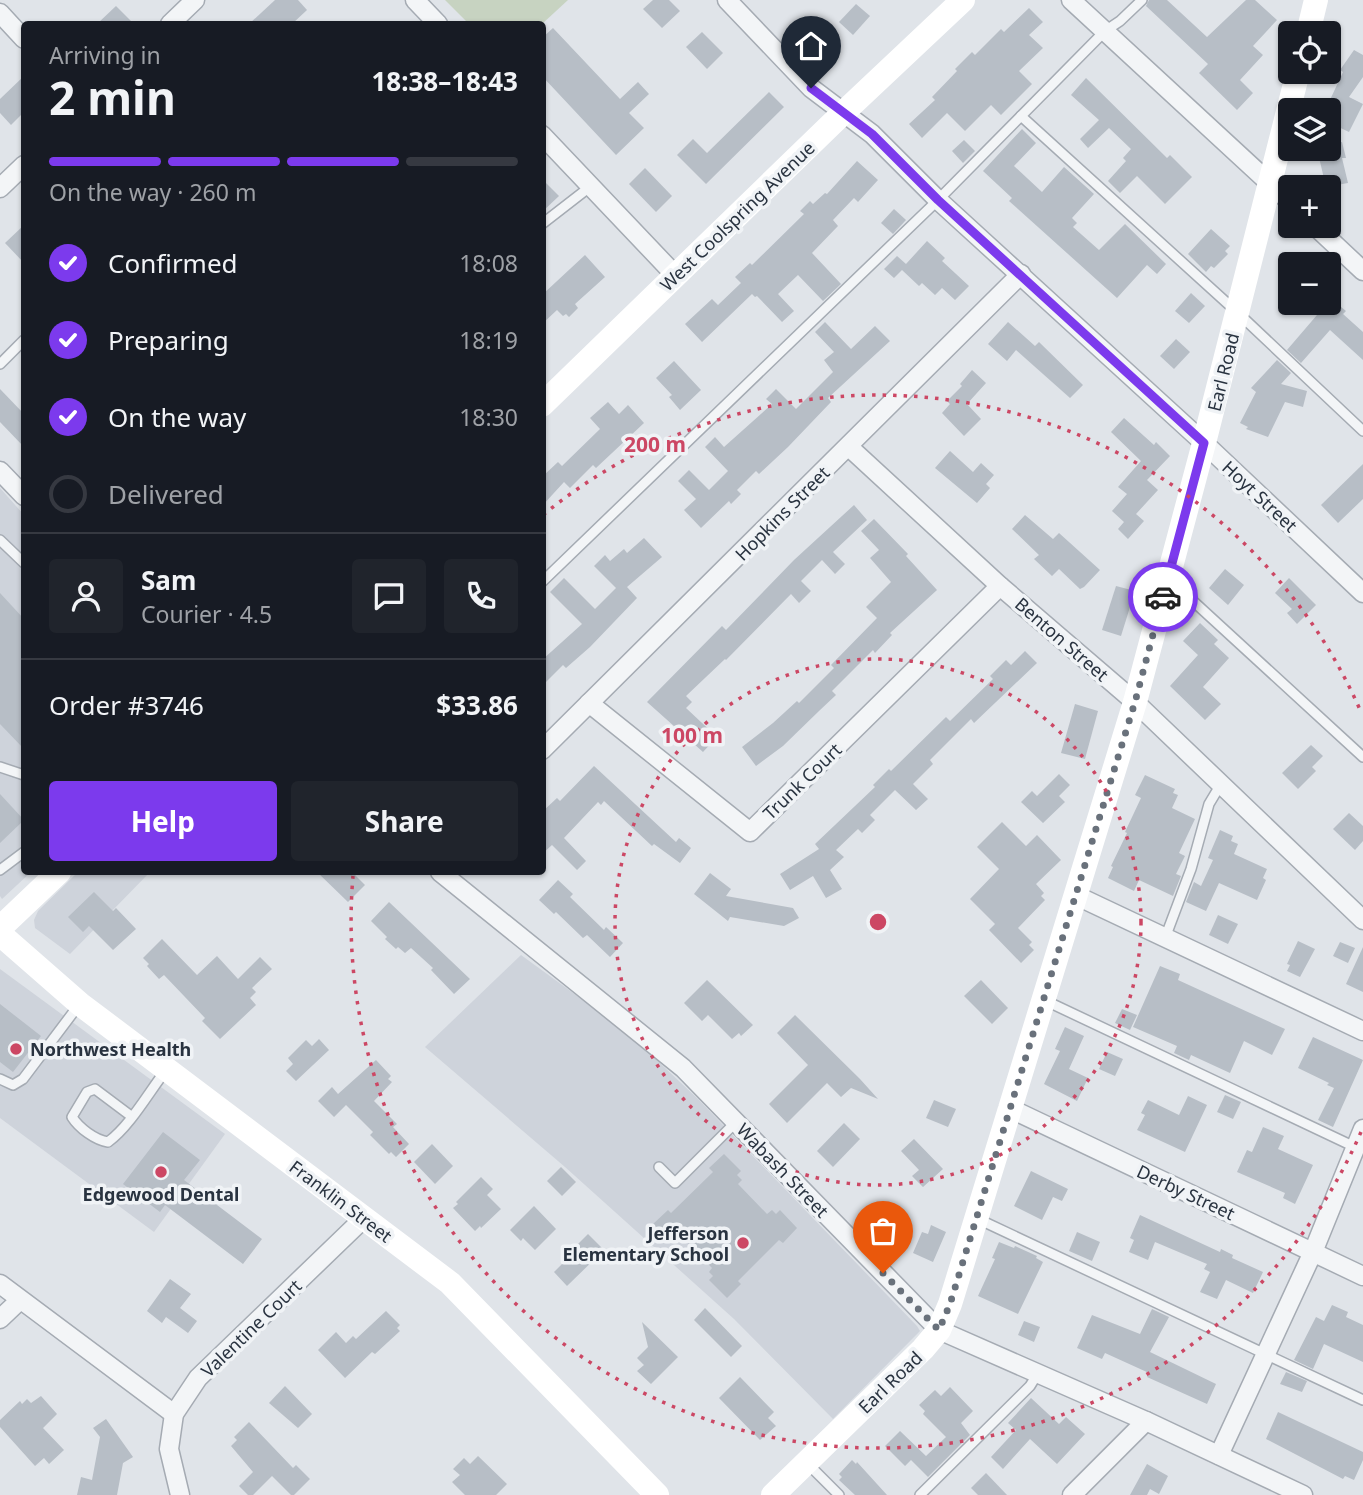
<!DOCTYPE html>
<meta charset="utf-8">
<style>
body{margin:0;font-family:"Noto Sans",sans-serif;background:#20242c;color:#f1f3f6;height:100vh;display:flex;flex-direction:column;font-size:26px;white-space:nowrap}
*{box-sizing:border-box;margin:0}
p{font-size:23px;color:#9ea1a6}
.icon{flex:none;width:38px;height:38px;fill:none;stroke:currentColor;stroke-width:2;stroke-linecap:round;stroke-linejoin:round}
.map{position:relative;flex:1;overflow:hidden}
.side{position:absolute;left:21px;top:21px;width:525px;height:854px;display:flex;flex-direction:column;background:#171b24;border-radius:7px;box-shadow:0 2px 5px #0004}
.side>*{flex:none}
.controls{position:absolute;left:1278px;top:21px;display:grid;gap:14px}
.controls a{display:grid;place-items:center;width:63px;height:63px;border-radius:7px;background:#171b24;box-shadow:0 2px 5px #0004;font-size:35px}
.pin{position:absolute;display:grid;place-items:center;width:60px;height:60px;color:#fff;margin:-72px -30px;border-radius:50% 50% 50% 0;rotate:-45deg;box-shadow:0 0 7px #0007}
.pin .icon{rotate:45deg}
.courier{position:absolute;display:grid;place-items:center;width:70px;height:70px;margin:-35px;border:5px solid #7c3aed;border-radius:50%;background:#fff;color:#222;box-shadow:0 2px 9px #0007}
.headline em{font-style:normal;font-weight:700}
.headline div{display:flex;flex-direction:column-reverse}
.headline{display:flex;align-items:center;justify-content:space-between;height:119px;padding:0 28px}
h1{font-size:46px;font-weight:700;line-height:52px}
.bar{display:grid;grid-template-columns:repeat(4,1fr);gap:10px 7px;align-content:center;height:84px;padding:0 28px}
.bar i{height:9px;border-radius:5px;background:#363941}
.bar .on{background:#7c3aed}
.bar p{grid-column:span 4}
.line{display:flex;align-items:center;gap:18px;padding:0 28px;border-top:2px solid #363941}
.line div{flex:1}
.round{display:grid;place-items:center;flex:none;width:74px;height:74px;border-radius:7px;background:#20242c}
ol{padding:0 28px;list-style:none}
li{display:flex;align-items:center;gap:21px;height:77px}
li p{margin-inline-start:auto}
li .icon{padding:7px;border-radius:50%;background:#7c3aed;color:#fff;stroke-width:4}
li:last-child{color:#9ea1a6}
li i{width:38px;height:38px;border:4px solid #363941;border-radius:50%}
.button{display:flex;gap:14px;margin-top:auto;padding:14px 28px}
.button a{flex:1;height:80px;border-radius:7px;background:#7c3aed;color:#fff;font-size:28px;font-weight:700;line-height:80px;text-align:center}
.button a+a{background:#20242c;color:#f1f3f6}
.map>svg:first-child{display:block}
</style>
<div class="map">
<svg width="1363" height="1495" viewBox="0 0 1363 1495">
<rect width="100%" height="100%" fill="#e0e4e9"/>
<g fill="#ced3db">
<path d="M0 488 24 515V872H31L2 899 0 896Z"/>
<path d="M78 872H150L70 954 35 928 34 920 38 911Z"/>
<path d="M521 955 628 1033 698 1099 917 1326 920 1331 833 1419 734 1319 565 1167 425 1047Z"/>
<path d="M0 969 225 1134 154 1232 0 1118Z"/>
</g>
<path fill="#c7d3c1" d="M445 0H568L542 24H469Z"/>
<g fill="#b7bec6">
<path d="M275 0H298L307 10 292 24H249Z"/>
<path d="M653 0H669L680 11 662 28 643 9Z"/>
<path d="M1149 0H1167L1207 37 1246 0H1255L1277 20 1253 46 1263 55 1240 80 1253 93 1237 110 1199 73 1208 64 1146 6Z"/>
<path d="M856 4 870 16 853 35 839 22Z"/>
<path d="M116 6 134 24H97Z"/>
<path d="M1029 8 1043 22 1029 35 1043 48 1019 71 1032 84 1001 115 991 105 965 131 947 113 922 138 909 124 935 100 932 97 957 71 955 69 972 52 975 55 1001 29 1004 32Z"/>
<path d="M553 28 620 99 638 82 649 94 629 113 644 128 616 155 542 76V38Z"/>
<path d="M702 32 723 53 707 69 686 47Z"/>
<path d="M1354 50 1363 55V77L1349 97 1363 104 1349 132 1328 122 1336 106 1329 102 1343 72 1340 70Z"/>
<path d="M24 76V112L11 125 0 113V99Z"/>
<path d="M1086 78 1167 158 1170 155 1192 177 1165 204 1137 176 1120 193 1108 181 1126 161 1123 158 1131 149 1109 128 1088 148 1080 139 1099 120 1071 95Z"/>
<path d="M769 92 784 107 706 184 677 155 693 139 707 153Z"/>
<path d="M1022 129 1036 143 1014 166 1042 192 1064 167 1094 194 1072 218 1077 223 1073 227 1099 250 1125 224 1166 264 1157 274 1147 265 1117 298 1009 201 1012 198 983 171Z"/>
<path d="M964 140 975 151 963 163 952 151Z"/>
<path d="M1342 142 1346 158H1342L1348 183 1326 187 1317 149H1328V145Z"/>
<path d="M857 161 878 180 858 202 854 198 833 220 838 226 812 253 841 284 823 301 798 275 778 294 794 311 782 322 757 296 755 297 752 294 702 342 685 324 712 299 718 305 741 283 735 277 750 263 752 265 804 214 800 211 810 201 813 204 825 193 827 194Z"/>
<path d="M645 168 672 196 656 212 629 184Z"/>
<path d="M542 179 559 196 542 212Z"/>
<path d="M894 209 906 220 893 234 881 223Z"/>
<path d="M24 225V263L5 243Z"/>
<path d="M1211 229 1230 246 1225 251 1228 254 1214 268 1211 266 1206 272 1188 254Z"/>
<path d="M927 241 945 258 942 261 969 286 955 300 942 288 935 295 922 283 919 286 902 270 894 278 884 269 897 256 906 264Z"/>
<path d="M585 255 605 277 575 304 578 308 569 317 566 314 563 316 557 310 542 324V295Z"/>
<path d="M1191 293 1205 306 1189 323 1175 311Z"/>
<path d="M1304 303H1336L1346 311 1343 314 1363 332V360L1330 330 1301 363 1287 350 1317 315Z"/>
<path d="M825 322 851 349 875 326 890 341 828 398 831 402 788 447 759 474 756 471 737 490 741 494 731 504 729 501 701 528 684 510 696 499 678 481 689 470 709 490 728 471 705 447 715 437 724 447 772 404 766 399 776 389 796 409 833 372 824 360 834 352 815 332Z"/>
<path d="M1008 322 1035 346 1039 342 1083 385 1070 398 1016 350 1007 361 988 344Z"/>
<path d="M1176 339 1190 352 1174 369 1160 356Z"/>
<path d="M1277 360 1291 373 1281 384 1307 391 1303 407 1285 402 1268 437 1246 429 1248 427 1240 423 1256 392 1251 388Z"/>
<path d="M674 361 701 390 680 410 669 397 672 395 656 378Z"/>
<path d="M972 370 986 383 967 404 981 419 964 436 942 413 950 404 947 401 962 386 960 384Z"/>
<path d="M0 389 24 414V447L0 422Z"/>
<path d="M608 402 619 414 628 405 644 423 596 468 593 465 570 488 564 482 542 506V477L558 462 562 466 600 429 590 418Z"/>
<path d="M1124 418 1154 445 1156 442 1170 456 1147 480 1158 490 1136 514 1144 521 1128 539 1118 529 1124 522 1112 511 1127 494 1118 487 1141 461 1111 432Z"/>
<path d="M950 451 973 472 981 463 994 475 986 484 990 488 977 503 935 468Z"/>
<path d="M1363 464V499L1338 523 1321 505Z"/>
<path d="M854 505 867 520 833 552 845 564 835 574 822 560 801 581 811 591 799 603 791 594 726 660 725 659 686 696 692 702 686 708 717 737 703 752 647 702 722 626 726 630 794 560Z"/>
<path d="M1025 515 1053 539 1059 533 1100 570 1084 587 1080 589 1059 569 1052 576 1034 559 1039 555 1012 529Z"/>
<path d="M874 519 908 554 906 556 937 590 890 633 892 635 875 653 873 650 832 691 836 695 819 711 783 746 756 766 742 747 773 723 797 701 799 703 834 668 831 665 877 618 866 607 891 582 870 558 879 550 861 531Z"/>
<path d="M644 538 662 557 627 587 637 598 590 647 566 668 563 665 542 686V660L582 624 550 592 564 578 595 609 616 588 594 566 605 555 610 561 624 549 627 553Z"/>
<path d="M1225 569 1244 585 1228 605 1209 588Z"/>
<path d="M1289 578 1316 605 1297 624 1287 613 1292 609 1275 593Z"/>
<path d="M1116 586 1135 591 1121 636 1102 630Z"/>
<path d="M0 593 24 619V749L0 724Z"/>
<path d="M1200 623 1218 640 1214 644 1229 658 1203 687 1221 704 1205 720 1170 686 1198 655 1183 641Z"/>
<path d="M1025 651 1037 663 974 723 971 719 930 760 933 764 913 784 928 799 916 810 895 790 870 815 875 820 862 833 858 829 836 850 844 857 830 870 842 889 826 898 813 876 790 890 780 874 819 849 815 844 875 787 873 785 889 769 891 771 946 717 950 721 993 679 990 676 1006 660 1011 665Z"/>
<path d="M1075 704 1098 711 1085 759 1061 753Z"/>
<path d="M1311 745 1323 756 1312 767 1316 771 1298 789 1282 773Z"/>
<path d="M594 766 676 842 679 838 691 848 680 863 654 844 652 846 604 801 601 805 598 802 564 838 586 861 577 870 552 845 542 854V812L557 798 560 801Z"/>
<path d="M1059 774 1070 785 1059 796 1065 802 1043 823 1021 802 1032 791 1037 796Z"/>
<path d="M1145 775 1175 789 1173 793 1178 795 1172 808 1195 819 1179 853 1185 856 1176 874 1181 876 1173 896 1139 880 1134 891 1108 878 1113 867 1111 866 1127 833 1125 832 1141 798 1135 795Z"/>
<path d="M0 794 24 820 0 843Z"/>
<path d="M1349 813 1363 826V841L1355 850 1333 829Z"/>
<path d="M1002 822 1026 846 1037 835 1061 860 1036 884 1044 893 1041 896 1045 900 1018 928 1032 942 1029 945 1034 950 1021 963 989 930 995 924 970 899 999 869 977 847Z"/>
<path d="M1220 830 1233 836 1231 841 1238 844 1234 854 1267 869 1263 878 1266 880 1257 900 1219 883 1206 911 1186 902 1194 882 1201 886 1213 860 1208 858Z"/>
<path d="M317 872H352L365 885 348 902Z"/>
<path d="M710 873 731 889 726 896 793 908 799 918 784 926 730 917 728 921 694 894Z"/>
<path d="M558 880 573 894 570 897 604 930 606 927 623 943 610 957 587 935 583 938 556 912 554 914 539 900Z"/>
<path d="M94 892 113 911 116 908 136 929 113 950 89 926 83 932 68 917Z"/>
<path d="M389 902 470 979 454 994 431 970 433 968 411 948 405 953 398 947 396 949 385 939 387 937 371 921Z"/>
<path d="M1218 915 1238 924 1228 944 1209 935Z"/>
<path d="M162 939 197 975 217 956 238 979 260 957 272 969 252 988 256 992 250 998 256 1005 220 1039 202 1021 205 1018 164 975 159 979 147 966 149 964 143 958Z"/>
<path d="M1298 941 1315 949 1300 977 1287 971 1290 965 1287 964Z"/>
<path d="M1340 942 1355 948 1348 963 1333 956Z"/>
<path d="M1363 947V992L1346 984Z"/>
<path d="M1160 966 1180 974 1178 980 1285 1029 1272 1055 1244 1041 1230 1073 1191 1055 1189 1060 1174 1053 1177 1046 1133 1027Z"/>
<path d="M707 980 753 1025 741 1036 739 1033 732 1039 708 1015 702 1021 684 1003Z"/>
<path d="M981 980 1008 1008 992 1024 964 996Z"/>
<path d="M0 1004 41 1036 13 1072 0 1062Z"/>
<path d="M1122 1009 1137 1015 1130 1030 1115 1023Z"/>
<path d="M795 1015 860 1079 878 1099 851 1088 841 1097 827 1083 787 1123 769 1104 808 1065 777 1033Z"/>
<path d="M1065 1027 1084 1036 1069 1069 1088 1078 1077 1101 1044 1084 1060 1051 1055 1049Z"/>
<path d="M1313 1037 1363 1060 1333 1127 1318 1120 1334 1088 1327 1085 1329 1083 1298 1068Z"/>
<path d="M319 1039 329 1050 296 1081 286 1071 293 1064 288 1058 306 1040 312 1046Z"/>
<path d="M1107 1052 1123 1059 1115 1076 1099 1069Z"/>
<path d="M376 1060 391 1076 388 1079 392 1082 374 1101 397 1124 393 1127 409 1144 396 1157 391 1152 389 1154 370 1135 373 1132 346 1105 334 1117 318 1101 332 1087 338 1094Z"/>
<path d="M1225 1095 1241 1102 1233 1119 1217 1112Z"/>
<path d="M1188 1096 1207 1105 1185 1152 1137 1130 1145 1115 1141 1113 1148 1100 1179 1115Z"/>
<path d="M934 1100 956 1109 948 1127 926 1118Z"/>
<path d="M844 1123 860 1139 833 1167 817 1151Z"/>
<path d="M1263 1127 1284 1136 1278 1149 1313 1165 1295 1204 1283 1198 1285 1193 1237 1172 1247 1150 1252 1152Z"/>
<path d="M163 1132 200 1160 184 1180 262 1239 243 1264 165 1205 160 1212 123 1184Z"/>
<path d="M914 1139 943 1169 923 1187 912 1176 919 1170 901 1151Z"/>
<path d="M432 1144 453 1166 435 1184 414 1162Z"/>
<path d="M724 1154 741 1171 737 1175 742 1180 738 1184 767 1214 772 1210 776 1214 780 1210 797 1228 783 1243 779 1240 738 1281 741 1284 727 1298 709 1280 713 1276 709 1272 712 1268 683 1238 680 1242 675 1237 670 1241 653 1224 668 1210 671 1213 713 1172 709 1168Z"/>
<path d="M561 1167 576 1182 562 1196 547 1181Z"/>
<path d="M1031 1171 1068 1189 1062 1201 1053 1197 1042 1220 1014 1206Z"/>
<path d="M481 1177 493 1189 487 1195 501 1209 481 1228 480 1226 475 1231 453 1208 458 1204 456 1202Z"/>
<path d="M534 1206 556 1229 535 1250 523 1238 521 1241 510 1230Z"/>
<path d="M1140 1215 1220 1252 1221 1249 1233 1255 1232 1258 1263 1272 1253 1293 1226 1280 1217 1299 1200 1292 1210 1272 1204 1269 1207 1264 1155 1242 1148 1260 1129 1252 1134 1240 1130 1238Z"/>
<path d="M931 1225 946 1232 933 1262 913 1253 922 1232 928 1234Z"/>
<path d="M1077 1232 1100 1242 1092 1261 1069 1251Z"/>
<path d="M588 1234 604 1250 567 1286 554 1272 564 1262 562 1260Z"/>
<path d="M999 1242 1014 1248 1015 1246 1037 1256 1036 1258 1043 1262 1018 1314 978 1296 995 1259 992 1258Z"/>
<path d="M170 1279 191 1294 180 1308 197 1321 188 1333 166 1317 162 1323 147 1311Z"/>
<path d="M1332 1305 1348 1312 1346 1317 1363 1325V1362L1324 1344 1313 1369 1294 1360 1316 1317 1324 1321Z"/>
<path d="M705 1308 742 1346 731 1357 694 1320Z"/>
<path d="M1152 1309 1169 1317 1150 1352 1216 1384 1207 1404 1147 1377 1149 1373 1105 1353 1102 1359 1077 1348 1092 1315 1140 1334Z"/>
<path d="M386 1311 400 1325 397 1328 400 1331 375 1354 372 1352 345 1378 318 1350 336 1332 346 1343 353 1336 356 1339Z"/>
<path d="M1024 1321 1040 1327 1034 1342 1018 1335Z"/>
<path d="M642 1322 678 1357 651 1384 637 1371 644 1365 637 1358 648 1347Z"/>
<path d="M1286 1372 1307 1381 1302 1392 1280 1384Z"/>
<path d="M740 1377 774 1412 768 1418 776 1426 760 1440 719 1398Z"/>
<path d="M285 1386 312 1414 298 1428 269 1403Z"/>
<path d="M950 1387 973 1411 961 1423 970 1435 928 1477 911 1460 905 1466 885 1446 900 1431 926 1456 946 1437 923 1414 925 1411 919 1405 935 1390 941 1396Z"/>
<path d="M41 1396 57 1414 43 1428 64 1450 49 1464 44 1458 35 1466 0 1427V1420L20 1401 22 1404 27 1399 31 1403Z"/>
<path d="M1031 1398 1059 1424 1066 1417 1085 1434 1057 1464 1030 1439 1003 1469 991 1457 1016 1430 1008 1423Z"/>
<path d="M1278 1412 1363 1452V1460L1354 1480 1345 1476 1343 1479 1266 1439Z"/>
<path d="M106 1419 133 1457 123 1463 117 1495H77L81 1477 92 1480 100 1437 93 1428Z"/>
<path d="M249 1422 293 1468 296 1465 310 1479 294 1495H291L272 1476 253 1495H248L239 1486 253 1472 231 1446 237 1440 234 1437Z"/>
<path d="M478 1456 507 1484 496 1495H465L452 1482 460 1475 453 1469 464 1458 470 1464Z"/>
<path d="M852 1460 856 1464 857 1462 887 1495H855L839 1480 842 1477 839 1474Z"/>
<path d="M1147 1464 1168 1476 1159 1494 1150 1489 1147 1495H1130Z"/>
<path d="M986 1473 1007 1495H978L971 1488Z"/>
</g>
<g fill="none" stroke-linecap="round" stroke-linejoin="round">
<defs>
<g id="lane">
<path d="M1021 116 1238 313 1363 431"/>
<path d="M542 224 591 186"/>
<path d="M0 364 24 340"/>
<path d="M0 540 24 563"/>
<path d="M1169 579 1363 757"/>
<path d="M542 582 938 200 1105 31 1120 21 1142 0"/>
<path d="M0 767 24 775"/>
<path d="M0 870 24 852"/>
<path d="M1165 938 1191 869 1209 804 1221 784"/>
<path d="M1044 1000 1357 1148"/>
<path d="M0 1079 13 1085 23 1079 78 1006"/>
<path d="M131 1116 95 1089 87 1092 72 1117C79 1128 95 1140 108 1142 130 1126 149 1092 166 1070"/>
<path d="M659 1167 675 1183 736 1122"/>
<path d="M978 1219 1363 1400"/>
<path d="M808 1464 839 1495"/>
<path d="M920 1495 1030 1386 1038 1373"/>
</g>
<g id="street">
<path d="M415 0 438 24"/>
<path d="M727 0 811 88 872 134 938 200 1204 443 1363 593"/>
<path d="M1071 0 1290 202"/>
<path d="M0 13 24 39"/>
<path d="M170 24 195 0"/>
<path d="M542 135 676 276"/>
<path d="M0 188 24 165"/>
<path d="M1315 226 1363 271"/>
<path d="M849 447 1000 586 1135 702 1363 920"/>
<path d="M0 471 24 496"/>
<path d="M589 703 750 832 1000 586"/>
<path d="M542 750 1021 274"/>
<path d="M440 872 683 1068 939 1330 1146 1421 1303 1495"/>
<path d="M1075 895 1363 1031"/>
<path d="M1009 1108 1363 1276"/>
<path d="M0 1284 174 1414"/>
<path d="M0 1319 20 1300"/>
<path d="M1219 1455 1313 1252 1363 1129"/>
<path d="M180 1495 169 1449 174 1414 198 1378 364 1218"/>
<path d="M1072 1495 1146 1421"/>
</g>
</defs>
<use href="#lane" stroke="#a5abb3" stroke-width="12"/>
<use href="#street" stroke="#a5abb3" stroke-width="21"/>
<use href="#lane" stroke="#f3f5f7" stroke-width="9"/>
<use href="#street" stroke="#f3f5f7" stroke-width="18"/>
<g stroke="#fff" stroke-width="24">
<path d="M1308 33 1316 0"/>
<path d="M542 405 843 113 963 0"/>
<path d="M0 928 59 872"/>
<path d="M0 934 80 1004 450 1283 657 1495"/>
<path d="M773 1495 923 1349 939 1330 950 1304 1135 702 1204 443 1298 72"/>
</g>
</g>
<g fill="none" stroke-linecap="round" stroke-linejoin="round">
<path stroke="#69717b" stroke-width="7" stroke-dasharray="0 12.6" d="M883 1273 939 1330 950 1304 1135 702 1163 597"/>
<path stroke="#7c3aed" stroke-width="9" d="M811 88 872 134 938 200 1204 443 1163 597"/>
</g>
<g fill="none" stroke="#cc4764" stroke-width="3.5" stroke-dasharray="3.5 7">
<circle cx="878" cy="922" r="263"/>
<path d="M1361 1132A527 527 0 0 1 353 876M543 515A527 527 0 0 1 1361 712"/>
</g>
<g fill="#cc4764" stroke="#f0f3f6" stroke-width="2.5">
<circle cx="16" cy="1049" r="7"/>
<circle cx="161" cy="1172" r="7"/>
<circle cx="743" cy="1243" r="7"/>
</g>
<g text-anchor="middle" dominant-baseline="central" stroke-width="7" stroke-linejoin="round" paint-order="stroke">
<g font-size="18" fill="#293340" stroke="#f0f3f6">
<text transform="translate(737 216) rotate(-44)">West Coolspring Avenue</text>
<text transform="translate(1223 372) rotate(-76)">Earl Road</text>
<text transform="translate(1260 496) rotate(43)">Hoyt Street</text>
<text transform="translate(782 513) rotate(-45)">Hopkins Street</text>
<text transform="translate(1062 639) rotate(41)">Benton Street</text>
<text transform="translate(802 781) rotate(-44)">Trunk Court</text>
<text transform="translate(783 1170) rotate(46)">Wabash Street</text>
<text transform="translate(1186 1192) rotate(25)">Derby Street</text>
<text transform="translate(341 1201) rotate(37)">Franklin Street</text>
<text transform="translate(251 1328) rotate(-44)">Valentine Court</text>
<text transform="translate(890 1382) rotate(-44)">Earl Road</text>
</g>
<g font-size="18" font-weight="bold" fill="#293340" stroke="#f0f3f6" text-anchor="start">
<text x="30" y="1049">Northwest Health</text>
<text x="161" y="1194" text-anchor="middle">Edgewood Dental</text>
<text x="729" y="1233" text-anchor="end">Jefferson<tspan x="729" dy="21">Elementary School</tspan></text>
</g>
</g>
<circle cx="878" cy="922" r="10" fill="#cc4764" stroke="#f0f3f6" stroke-width="3.5"/>
<g font-size="21" text-anchor="middle" font-weight="bold" fill="#cc4764" stroke="#f0f3f6" stroke-width="7" stroke-linejoin="round" paint-order="stroke">
<text x="655" y="452">200 m</text>
<text x="692" y="743">100 m</text>
</g>
</svg>
<div class="controls">
<a><svg class="icon" aria-label="locate" viewBox="0 0 24 24"><circle cx="12" cy="12" r="6"/><path d="M12 2v4M12 18v4M2 12h4M18 12h4"/></svg></a>
<a><svg class="icon" aria-label="layers" viewBox="0 0 24 24"><path d="M12 4l9 5-9 5-9-5zM3 14l9 5 9-5"/></svg></a>
<a>+</a>
<a>−</a>
</div>
<div class="pin" style="left:883px;top:1273px;background:#ea580c"><svg class="icon" aria-label="bag" viewBox="0 0 24 24"><path d="M5 8h14l-1 12H6zM9 8a3 3 0 0 1 6 0"/></svg></div>
<div class="pin" style="left:811px;top:88px;background:#1f2937"><svg class="icon" aria-label="home" viewBox="0 0 24 24"><path d="M3 11l9-7 9 7M6 9v11h12V9"/></svg></div>
<div class="courier" style="left:1163px;top:597px"><svg class="icon" aria-label="car" viewBox="0 0 24 24"><path d="M5 17H2v-5l4-1 3-4h7l3 4 3 1v5h-3M9 17h6M6 11h13"/><circle cx="7" cy="17" r="2"/><circle cx="17" cy="17" r="2"/></svg></div>
<section class="side">
<div class="headline"><div><h1>2 min</h1><p>Arriving in</p></div><em>18:38–18:43</em></div>
<div class="bar"><i class="on"></i><i class="on"></i><i class="on"></i><i></i><p>On the way · 260 m</p></div>
<ol>
<li><svg class="icon" aria-label="check" viewBox="0 0 24 24"><path d="M5 12l5 5 9-10"/></svg>Confirmed<p>18:08</p></li>
<li><svg class="icon" aria-label="check" viewBox="0 0 24 24"><path d="M5 12l5 5 9-10"/></svg>Preparing<p>18:19</p></li>
<li><svg class="icon" aria-label="check" viewBox="0 0 24 24"><path d="M5 12l5 5 9-10"/></svg>On the way<p>18:30</p></li>
<li><i></i>Delivered</li>
</ol>
<div class="line" style="height:126px"><a class="round"><svg class="icon" aria-label="person" viewBox="0 0 24 24"><circle cx="12" cy="8" r="4"/><path d="M4 21q1-7 8-7t8 7"/></svg></a><div><b>Sam</b><p>Courier · 4.5</p></div><a class="round"><svg class="icon" aria-label="chat" viewBox="0 0 24 24"><path d="M4 5h16v11H9l-5 4z"/></svg></a><a class="round"><svg class="icon" aria-label="phone" viewBox="0 0 24 24"><path d="M5 4h4l2 5-3 2q2 4 5 5l2-3 5 2v4C11 20 4 13 5 4z"/></svg></a></div>
<div class="line" style="height:91px"><div>Order #3746</div><b>$33.86</b></div>
<div class="button"><a>Help</a><a>Share</a></div>
</section>
</div>
